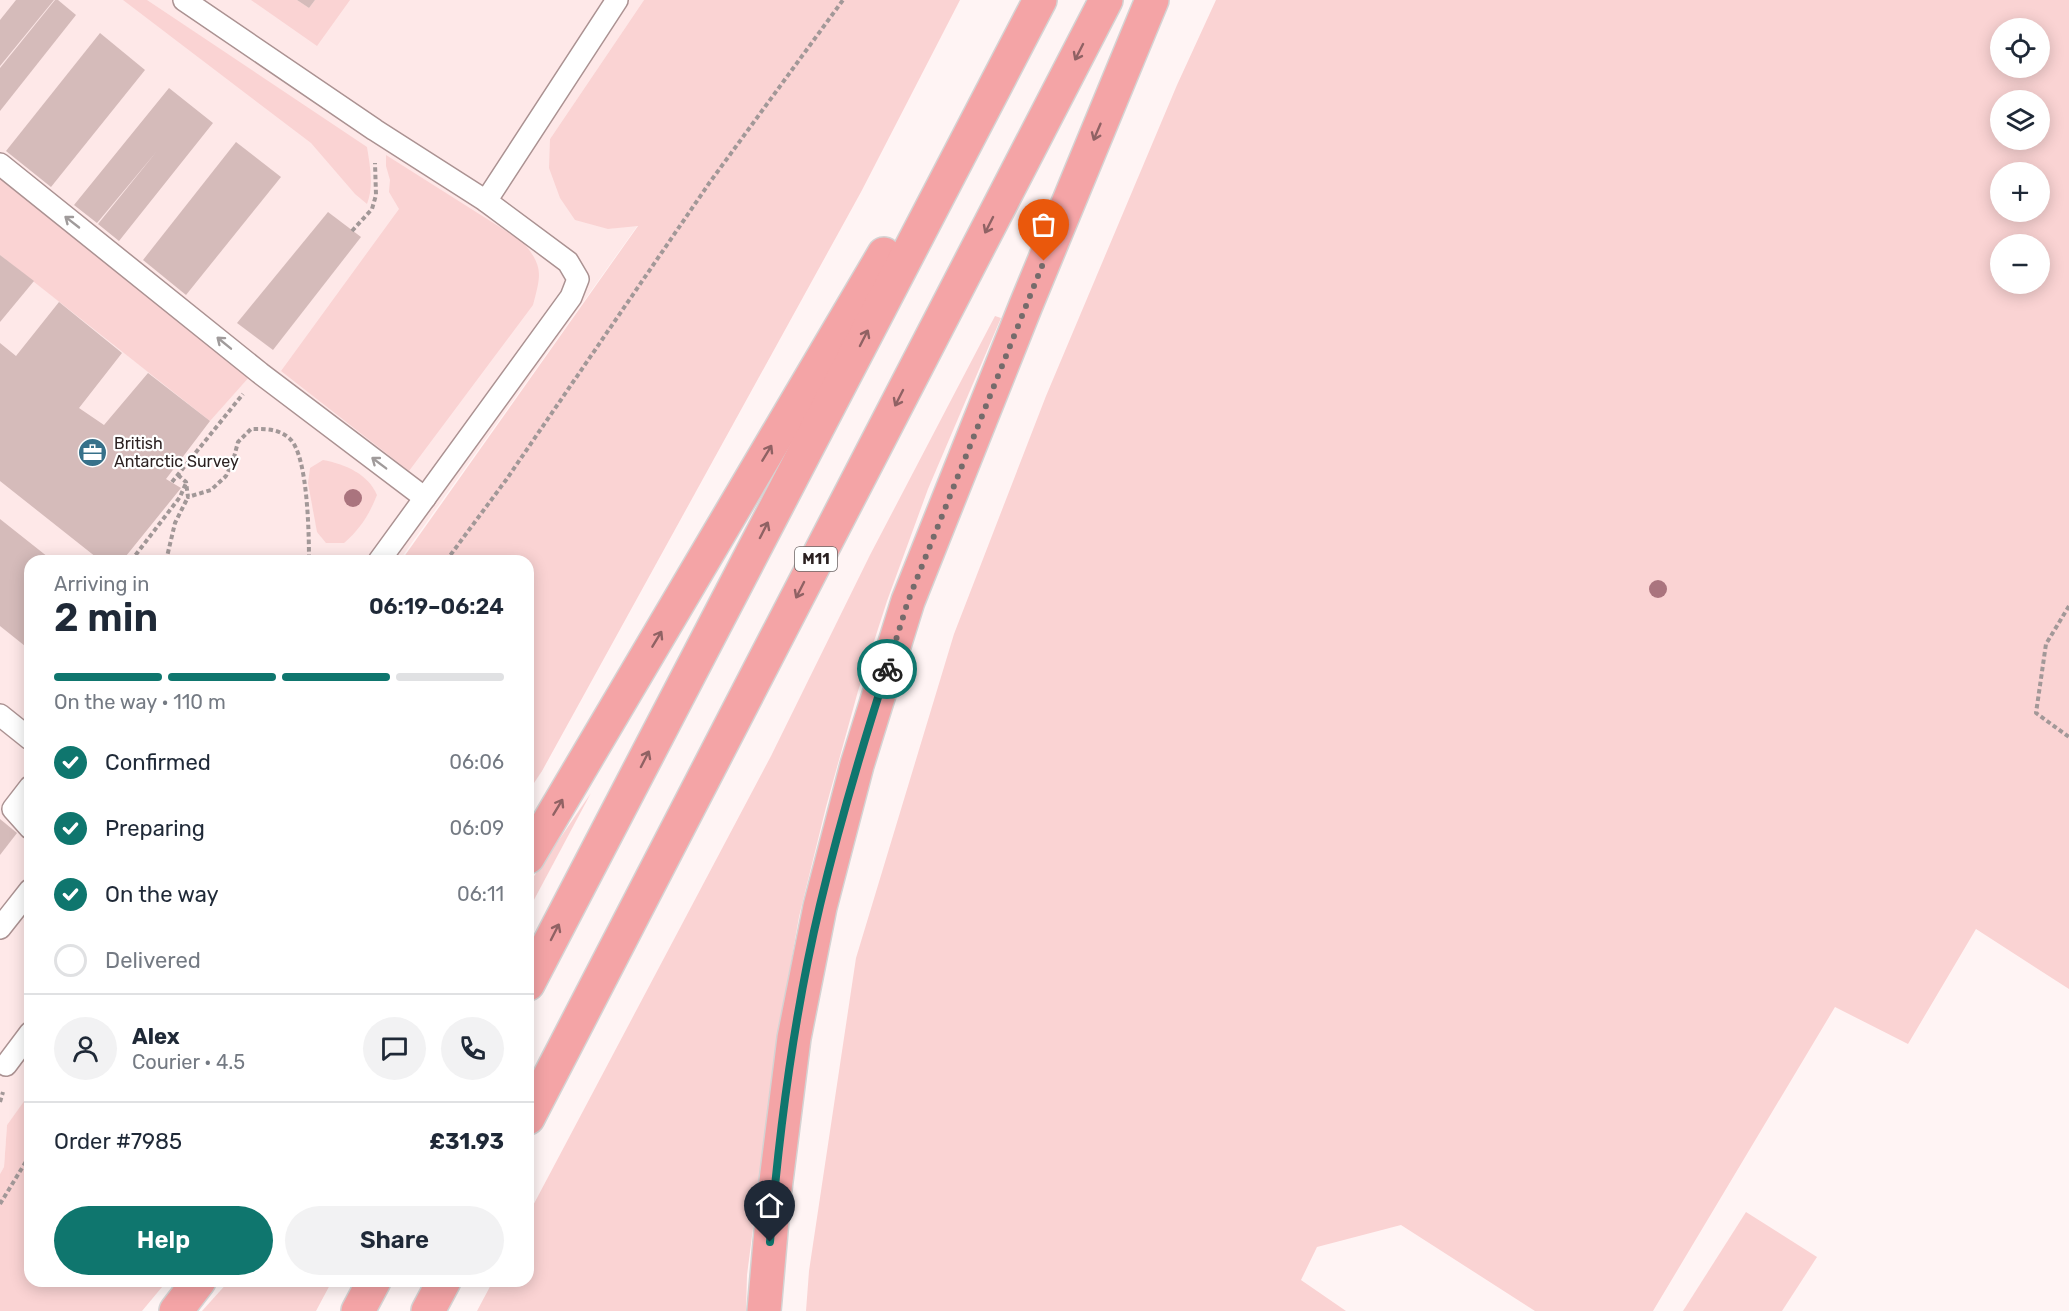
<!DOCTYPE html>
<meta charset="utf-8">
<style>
body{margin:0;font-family:Rubik,sans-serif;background:#f2f2f3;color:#1f2937;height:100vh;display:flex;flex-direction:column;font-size:22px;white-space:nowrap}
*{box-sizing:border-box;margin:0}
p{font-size:20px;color:#747a83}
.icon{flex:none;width:33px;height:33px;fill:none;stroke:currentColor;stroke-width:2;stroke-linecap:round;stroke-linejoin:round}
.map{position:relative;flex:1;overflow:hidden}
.drawer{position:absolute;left:24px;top:555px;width:510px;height:732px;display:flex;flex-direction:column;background:#fff;border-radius:18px;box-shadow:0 3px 15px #0003}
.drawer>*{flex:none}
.controls{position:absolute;left:1990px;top:18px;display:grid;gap:12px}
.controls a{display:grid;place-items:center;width:60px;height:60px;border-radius:50%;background:#fff;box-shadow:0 3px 15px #0003;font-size:30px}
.pin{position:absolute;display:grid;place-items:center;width:51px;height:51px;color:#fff;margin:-62px -26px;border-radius:50% 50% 50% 0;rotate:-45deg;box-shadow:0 0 6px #0007}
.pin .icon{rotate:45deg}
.courier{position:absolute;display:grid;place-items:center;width:60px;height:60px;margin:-30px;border:4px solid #0f766e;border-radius:50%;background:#fff;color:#222;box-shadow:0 2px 8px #0007}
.overview em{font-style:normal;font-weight:600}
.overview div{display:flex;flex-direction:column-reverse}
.overview{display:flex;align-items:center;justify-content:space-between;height:102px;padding:0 30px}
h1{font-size:39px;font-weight:600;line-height:45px}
.bar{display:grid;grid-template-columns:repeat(4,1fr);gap:9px 6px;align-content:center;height:72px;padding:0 30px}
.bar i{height:8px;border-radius:4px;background:#e0e1e3}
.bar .selected{background:#0f766e}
.bar p{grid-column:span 4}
.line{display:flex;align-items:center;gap:15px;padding:0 30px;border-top:2px solid #e0e1e3}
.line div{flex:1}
.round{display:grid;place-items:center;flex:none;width:63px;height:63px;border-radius:32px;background:#f2f2f3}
ol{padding:0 30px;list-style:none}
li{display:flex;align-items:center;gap:18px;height:66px}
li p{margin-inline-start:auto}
li .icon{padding:6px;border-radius:50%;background:#0f766e;color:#fff;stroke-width:4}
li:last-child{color:#747a83}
li i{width:33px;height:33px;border:3px solid #e0e1e3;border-radius:50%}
.action{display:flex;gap:12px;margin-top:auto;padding:12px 30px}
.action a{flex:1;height:69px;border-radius:36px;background:#0f766e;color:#fff;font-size:24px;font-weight:600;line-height:69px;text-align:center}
.action a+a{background:#f2f2f3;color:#1f2937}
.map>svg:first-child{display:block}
</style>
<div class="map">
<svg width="2069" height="1311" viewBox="0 0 2069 1311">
<rect width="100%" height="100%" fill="#fff4f4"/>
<path fill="#fee8e8" d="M0 0H644L550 139 608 229 638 225 399 561H30V1094L7 1125 4 1167 0 1174Z"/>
<g fill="#fad3d3" fill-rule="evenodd">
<path d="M123 0H147L367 147C370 166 374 186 367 204L355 194 311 143Z"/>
<path d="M251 0H297L309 8 315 0H350L317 46Z"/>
<path d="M644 0H960L861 192 542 771 528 792V561H401L638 226 608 229 575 220 560 198 549 168 550 139Z"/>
<path d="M1216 0H2069V989L1976 929 1908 1044 1835 1007 1653 1311H1535L1401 1225 1317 1247 1301 1280 1346 1311H806L809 1271 856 958 954 634 1046 396 1177 85ZM2001 28H2040V68H2001ZM2001 100H2040V140H2001ZM2001 172H2040V212H2001ZM2001 244H2040V284H2001Z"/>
<path d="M386 155 522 241C544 267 541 274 533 305L409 471 281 371 399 209 389 192 390 180 386 166Z"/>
<path d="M0 176 250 376 210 421 0 255Z"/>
<path d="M995 316 1001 318 928 489 887 601 858 691 826 807 799 917 777 1043 747 1275 746 1311H477L493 1281H528V1215L771 756 870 555Z"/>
<path d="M323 460C345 464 368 474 377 495 369 515 360 529 344 543H326L317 532 308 483 310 468Z"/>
<path d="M591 793 528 911V885Z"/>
<path d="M30 1093V1281H167L142 1311H0V1174L4 1167 7 1125Z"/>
<path d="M1746 1212 1817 1257 1782 1311H1683Z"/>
<path d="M229 1281H332L316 1311H202Z"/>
</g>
<g fill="#d5bbba">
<path d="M16 0H54L0 66V20Z"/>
<path d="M55 0H58L76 15 0 111V68Z"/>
<path d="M297 0H315L309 8Z"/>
<path d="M100 33 145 70 51 187 6 151Z"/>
<path d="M169 88 213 123 119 241 98 224 157 151 97 223 74 205Z"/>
<path d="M236 142 281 177 186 295 143 260Z"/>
<path d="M328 212 361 237 273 350 237 323Z"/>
<path d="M0 255 34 281 0 322Z"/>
<path d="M59 302 122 353 79 408 104 425 148 373 210 421 166 479 181 488 122 561H101L0 481V343L16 356Z"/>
<path d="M0 519 53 561H30V650L0 626Z"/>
<path d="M0 819 17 833 0 855Z"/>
</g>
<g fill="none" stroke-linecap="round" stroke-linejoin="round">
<defs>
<g id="lane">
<path d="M184 0 375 130 486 201"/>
<path d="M0 164 260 373 425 498"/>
<path d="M379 561 571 297 578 279 568 262 486 201 617 0"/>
<path d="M0 715 30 739"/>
<path d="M30 787 13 809 30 828"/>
<path d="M0 928 30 890"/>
<path d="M6 1065 30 1033"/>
</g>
<g id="highway">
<path d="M528 857 884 254"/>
<path d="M528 984 1040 0"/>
<path d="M528 1118 1106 0"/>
<path d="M176 1311 199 1281"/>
<path d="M358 1311 374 1281"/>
<path d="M428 1311 444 1281"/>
<path d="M764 1311 774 1197 794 1038 820 907 857 765 908 601 1026 305 1152 0"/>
</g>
</defs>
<use href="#lane" stroke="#ab9292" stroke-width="24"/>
<use href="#highway" stroke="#d5d3d3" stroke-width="36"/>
<g stroke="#a29898" stroke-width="4" stroke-dasharray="4.5 3" stroke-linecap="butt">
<path d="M352 231 372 209 376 195 375 163"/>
<path d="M178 475 186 482 188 497 211 490 226 476 233 461 238 442 251 429C265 429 278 428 290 439 308 456 309 535 309 561"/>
<path d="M172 482 243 394"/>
<path d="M131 561 180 497 186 483"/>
<path d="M166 561 175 523 188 497"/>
<path d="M446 561 506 480 710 182 843 0"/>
<path d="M2069 606 2046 644 2036 713 2069 737"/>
<path d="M0 1102 3 1092"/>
<path d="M0 1204 30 1155"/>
</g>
<use href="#lane" stroke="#fff" stroke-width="21"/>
<use href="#highway" stroke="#f4a4a6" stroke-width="33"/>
</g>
<g fill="#aa747e">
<circle cx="353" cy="498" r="9"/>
<circle cx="1658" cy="589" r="9"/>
</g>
<defs><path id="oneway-shaft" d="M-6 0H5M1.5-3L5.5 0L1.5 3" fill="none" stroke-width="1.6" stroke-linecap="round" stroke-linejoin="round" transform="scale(1.5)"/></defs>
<g stroke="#906264">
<use href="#oneway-shaft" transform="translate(1079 52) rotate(117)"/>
<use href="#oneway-shaft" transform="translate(1097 132) rotate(113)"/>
<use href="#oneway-shaft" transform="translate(989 225) rotate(117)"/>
<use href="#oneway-shaft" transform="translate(864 338) rotate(-63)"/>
<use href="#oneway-shaft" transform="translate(899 398) rotate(117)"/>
<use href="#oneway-shaft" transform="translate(767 453) rotate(-59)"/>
<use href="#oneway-shaft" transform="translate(764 530) rotate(-63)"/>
<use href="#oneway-shaft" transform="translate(800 590) rotate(117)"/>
<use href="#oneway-shaft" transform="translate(657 639) rotate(-59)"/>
<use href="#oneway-shaft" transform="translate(645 759) rotate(-63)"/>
<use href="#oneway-shaft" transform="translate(558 807) rotate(-59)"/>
<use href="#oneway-shaft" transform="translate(555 932) rotate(-63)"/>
</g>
<g stroke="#a09b9b">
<use href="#oneway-shaft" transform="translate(72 222) rotate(-142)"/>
<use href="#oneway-shaft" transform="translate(224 343) rotate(-141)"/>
<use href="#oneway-shaft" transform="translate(379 463) rotate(-143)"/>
</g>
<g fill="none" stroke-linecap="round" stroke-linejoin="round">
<path stroke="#756b6b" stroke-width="6" stroke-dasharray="0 10.8" d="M887 669 908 601 1044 261"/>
<path stroke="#0f766e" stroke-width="8" d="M770 1242C779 1130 794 1015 820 905 839 825 862 747 887 669"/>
</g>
<defs>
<symbol id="office-disc" viewBox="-11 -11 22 22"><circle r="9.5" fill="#37718a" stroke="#fff"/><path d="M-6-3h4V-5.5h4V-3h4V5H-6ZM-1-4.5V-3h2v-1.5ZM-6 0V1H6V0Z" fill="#fff"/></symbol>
</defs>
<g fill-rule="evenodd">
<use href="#office-disc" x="76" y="436" width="33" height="33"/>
</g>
<g text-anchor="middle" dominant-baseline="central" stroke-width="4.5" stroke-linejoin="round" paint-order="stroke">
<rect fill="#fff" stroke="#6b6464" stroke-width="1.5" x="795" y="547" width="42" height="24" rx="4.5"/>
<g font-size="15" font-weight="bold" fill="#2b2121">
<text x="816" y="559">M11</text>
</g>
<g font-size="16" fill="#2b2121" stroke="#fff" text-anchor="start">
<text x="114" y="443">British<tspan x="114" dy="18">Antarctic Survey</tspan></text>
</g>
</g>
</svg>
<div class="controls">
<a><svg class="icon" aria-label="locate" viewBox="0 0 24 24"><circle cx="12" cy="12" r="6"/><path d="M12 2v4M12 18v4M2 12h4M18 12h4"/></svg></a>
<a><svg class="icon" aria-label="layers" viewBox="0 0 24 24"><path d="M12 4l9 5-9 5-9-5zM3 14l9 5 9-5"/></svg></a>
<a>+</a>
<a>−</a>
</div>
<div class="pin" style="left:1044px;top:261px;background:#ea580c"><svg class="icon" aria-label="bag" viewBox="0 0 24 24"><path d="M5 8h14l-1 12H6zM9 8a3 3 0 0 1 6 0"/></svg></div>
<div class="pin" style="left:770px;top:1242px;background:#1f2937"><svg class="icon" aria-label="home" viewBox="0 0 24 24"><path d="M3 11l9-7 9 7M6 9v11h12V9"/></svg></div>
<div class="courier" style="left:887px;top:669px"><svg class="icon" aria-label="bike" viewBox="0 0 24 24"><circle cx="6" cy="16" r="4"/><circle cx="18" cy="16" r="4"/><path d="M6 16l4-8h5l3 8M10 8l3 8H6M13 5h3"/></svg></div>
<section class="drawer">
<div class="overview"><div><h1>2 min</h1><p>Arriving in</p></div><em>06:19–06:24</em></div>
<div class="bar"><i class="selected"></i><i class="selected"></i><i class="selected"></i><i></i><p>On the way · 110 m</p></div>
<ol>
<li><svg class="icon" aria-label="check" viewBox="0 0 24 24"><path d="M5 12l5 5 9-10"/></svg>Confirmed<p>06:06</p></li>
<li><svg class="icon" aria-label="check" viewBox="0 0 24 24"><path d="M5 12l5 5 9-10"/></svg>Preparing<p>06:09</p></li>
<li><svg class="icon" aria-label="check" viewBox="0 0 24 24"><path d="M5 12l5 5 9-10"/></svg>On the way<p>06:11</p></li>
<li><i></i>Delivered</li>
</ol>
<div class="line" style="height:108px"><a class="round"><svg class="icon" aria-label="person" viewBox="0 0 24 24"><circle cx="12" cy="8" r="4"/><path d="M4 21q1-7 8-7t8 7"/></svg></a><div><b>Alex</b><p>Courier · 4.5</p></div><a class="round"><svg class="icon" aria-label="chat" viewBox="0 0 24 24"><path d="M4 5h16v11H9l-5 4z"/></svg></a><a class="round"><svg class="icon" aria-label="phone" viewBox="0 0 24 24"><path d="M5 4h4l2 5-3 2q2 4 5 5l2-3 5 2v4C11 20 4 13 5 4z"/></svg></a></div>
<div class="line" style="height:78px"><div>Order #7985</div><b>£31.93</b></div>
<div class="action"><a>Help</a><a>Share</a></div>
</section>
</div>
